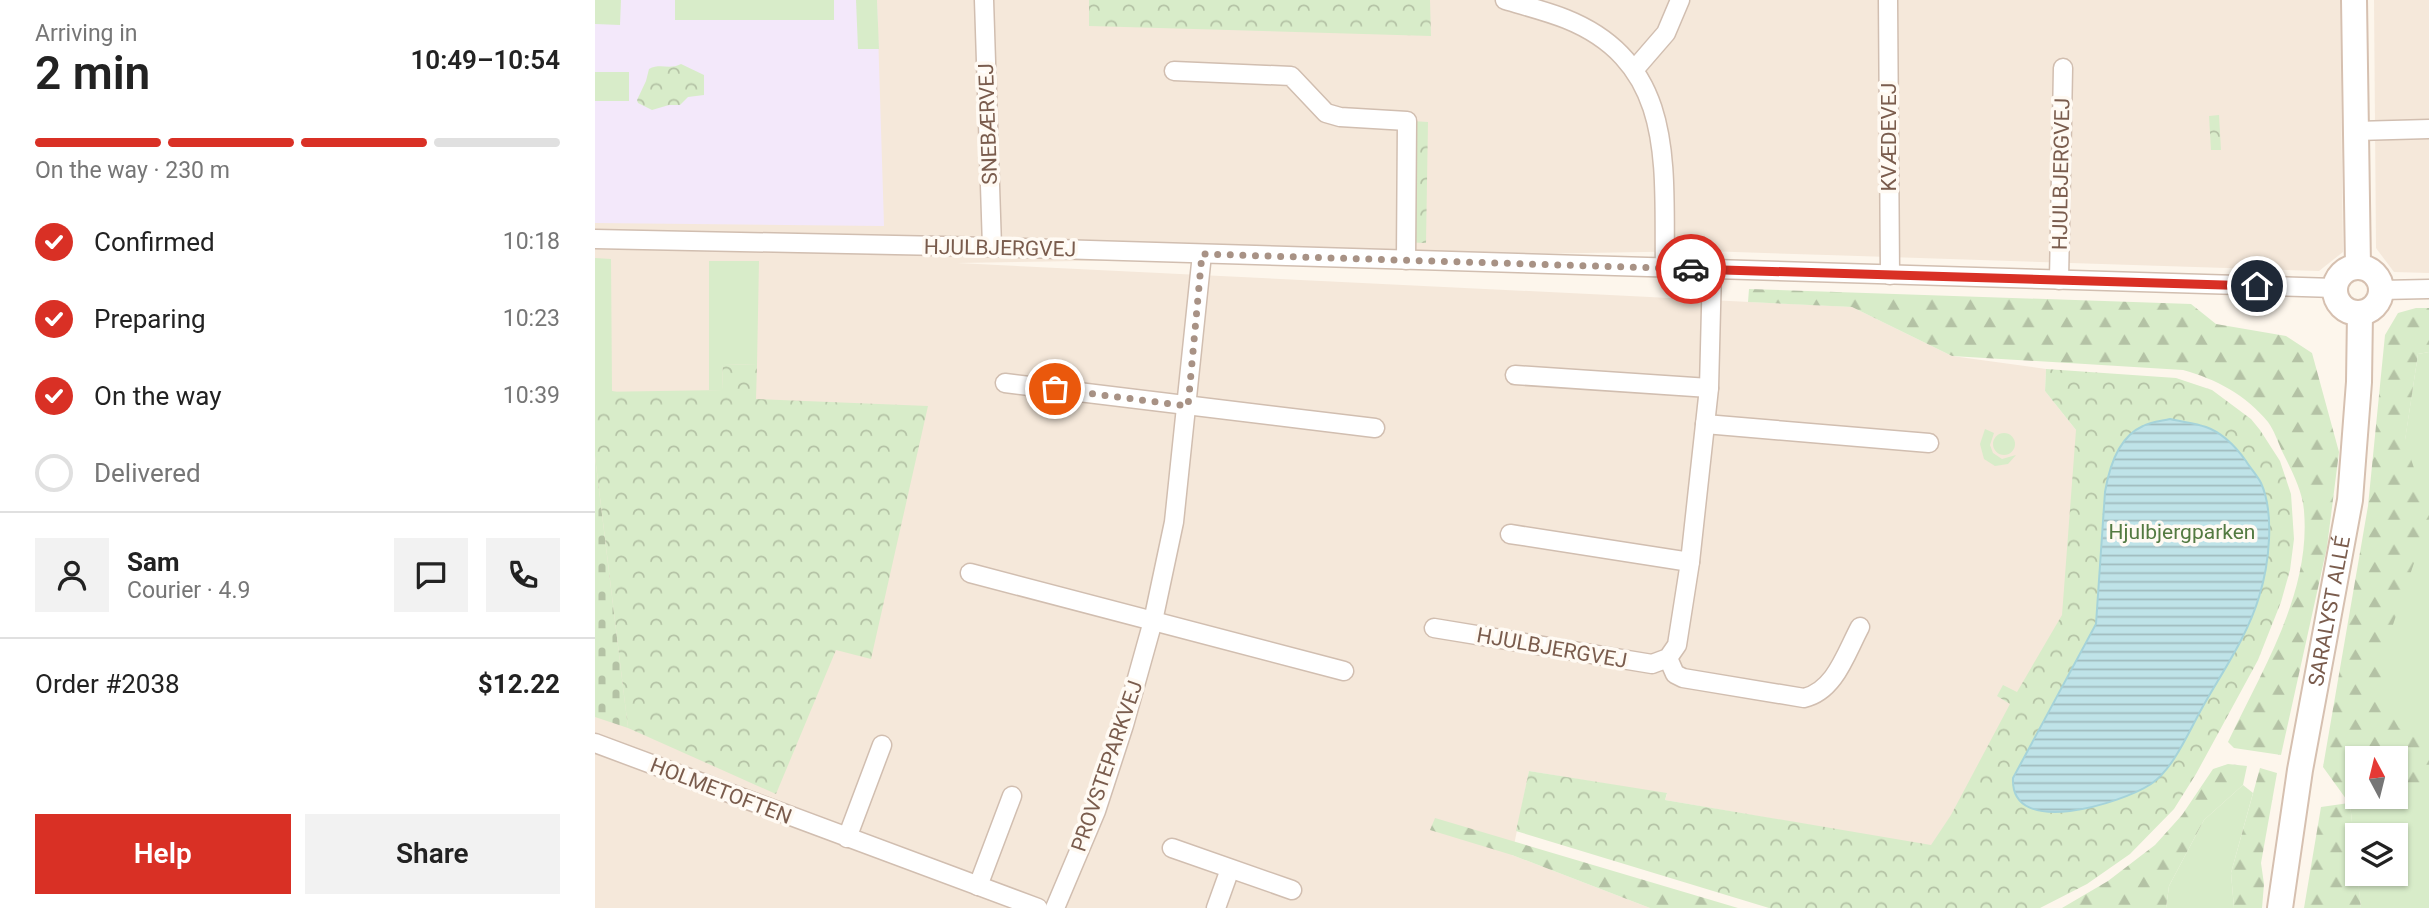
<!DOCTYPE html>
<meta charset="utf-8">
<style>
body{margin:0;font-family:Roboto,sans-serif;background:#f2f2f2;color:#222;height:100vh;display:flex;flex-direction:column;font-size:26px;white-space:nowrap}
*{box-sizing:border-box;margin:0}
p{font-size:23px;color:#767676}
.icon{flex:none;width:38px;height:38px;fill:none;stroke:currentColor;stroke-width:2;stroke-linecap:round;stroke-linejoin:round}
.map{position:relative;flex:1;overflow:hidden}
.sheet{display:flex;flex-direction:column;background:#fff;width:595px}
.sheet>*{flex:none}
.needle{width:46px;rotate:353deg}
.fabs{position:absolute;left:1750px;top:746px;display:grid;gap:14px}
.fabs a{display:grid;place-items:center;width:63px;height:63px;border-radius:0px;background:#fff;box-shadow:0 2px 5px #0004;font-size:35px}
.pin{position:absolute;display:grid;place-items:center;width:60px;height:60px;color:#fff;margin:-30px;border:4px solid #fff;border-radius:50%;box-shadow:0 2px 7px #0007}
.courier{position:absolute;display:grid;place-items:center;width:70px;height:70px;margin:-35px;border:5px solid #d93025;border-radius:50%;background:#fff;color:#222;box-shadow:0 2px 9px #0007}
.headline em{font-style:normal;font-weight:600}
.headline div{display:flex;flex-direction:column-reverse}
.headline{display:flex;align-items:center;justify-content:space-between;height:119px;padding:0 35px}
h1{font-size:46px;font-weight:600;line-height:52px}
.bar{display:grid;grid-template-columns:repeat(4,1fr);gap:10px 7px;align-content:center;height:84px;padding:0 35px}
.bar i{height:9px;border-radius:5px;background:#e0e0e0}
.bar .on{background:#d93025}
.bar p{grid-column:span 4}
.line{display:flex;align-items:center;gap:18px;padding:0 35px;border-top:2px solid #e0e0e0}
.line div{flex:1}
.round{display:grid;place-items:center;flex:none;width:74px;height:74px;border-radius:0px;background:#f2f2f2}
ol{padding:0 35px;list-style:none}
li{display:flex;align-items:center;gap:21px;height:77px}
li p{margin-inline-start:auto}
li .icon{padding:7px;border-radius:50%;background:#d93025;color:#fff;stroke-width:4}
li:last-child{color:#767676}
li i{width:38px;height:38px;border:4px solid #e0e0e0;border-radius:50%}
.button{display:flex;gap:14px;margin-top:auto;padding:14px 35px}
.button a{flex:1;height:80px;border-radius:0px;background:#d93025;color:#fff;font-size:28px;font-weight:600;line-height:80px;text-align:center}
.button a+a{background:#f2f2f2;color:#222}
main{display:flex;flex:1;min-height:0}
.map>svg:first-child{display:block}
</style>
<main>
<section class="sheet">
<div class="headline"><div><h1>2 min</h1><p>Arriving in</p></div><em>10:49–10:54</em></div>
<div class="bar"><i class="on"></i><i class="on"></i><i class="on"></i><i></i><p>On the way · 230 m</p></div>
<ol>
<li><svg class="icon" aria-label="check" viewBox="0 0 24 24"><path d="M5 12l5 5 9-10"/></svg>Confirmed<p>10:18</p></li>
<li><svg class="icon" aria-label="check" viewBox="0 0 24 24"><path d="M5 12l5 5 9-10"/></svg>Preparing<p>10:23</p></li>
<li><svg class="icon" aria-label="check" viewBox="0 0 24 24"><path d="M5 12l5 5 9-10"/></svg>On the way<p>10:39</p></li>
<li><i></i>Delivered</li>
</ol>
<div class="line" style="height:126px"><a class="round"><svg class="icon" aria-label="person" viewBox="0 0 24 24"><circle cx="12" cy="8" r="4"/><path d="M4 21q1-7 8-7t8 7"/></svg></a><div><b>Sam</b><p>Courier · 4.9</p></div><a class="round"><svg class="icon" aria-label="chat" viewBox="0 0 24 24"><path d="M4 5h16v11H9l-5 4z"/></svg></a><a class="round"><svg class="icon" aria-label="phone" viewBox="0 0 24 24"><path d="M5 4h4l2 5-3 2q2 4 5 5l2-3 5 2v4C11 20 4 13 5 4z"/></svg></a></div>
<div class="line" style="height:91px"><div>Order #2038</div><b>$12.22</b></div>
<div class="button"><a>Help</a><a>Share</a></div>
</section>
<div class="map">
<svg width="1834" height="908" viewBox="0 0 1834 908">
<defs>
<pattern id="forest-firs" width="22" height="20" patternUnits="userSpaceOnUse" patternTransform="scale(1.75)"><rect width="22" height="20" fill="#d8ecc9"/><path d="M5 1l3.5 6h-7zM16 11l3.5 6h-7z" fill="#b4c2a5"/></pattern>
<pattern id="cemetery-stones" width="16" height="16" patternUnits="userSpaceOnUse" patternTransform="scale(1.75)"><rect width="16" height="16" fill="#d8ecc9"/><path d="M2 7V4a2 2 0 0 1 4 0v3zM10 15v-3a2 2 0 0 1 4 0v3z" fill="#b4c2a5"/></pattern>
<pattern id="park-crowns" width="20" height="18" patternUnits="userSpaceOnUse" patternTransform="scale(1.75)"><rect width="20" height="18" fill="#d8ecc9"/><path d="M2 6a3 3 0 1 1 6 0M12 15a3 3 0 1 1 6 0" fill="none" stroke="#b4c2a5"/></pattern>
<pattern id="water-rules" width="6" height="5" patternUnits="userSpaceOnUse" patternTransform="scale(1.75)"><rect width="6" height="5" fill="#bfe3e8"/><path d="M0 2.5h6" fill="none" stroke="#a0bbbe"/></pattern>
</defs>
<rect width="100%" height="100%" fill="#fdf6ec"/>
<g fill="#f5e8da">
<path d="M0 0H1745L1748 252 1724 271 1110 251 362 263 1257 307 1357 356 1451 369 1450 391 1481 430 1494 607 1336 846 1070 800 1072 794 934 771 917 855 1055 908H0Z"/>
<path d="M1779 0H1834V273L1799 272 1781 248Z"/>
</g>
<path fill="#f3e8fa" d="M0 0H282L289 226 0 223Z"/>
<g fill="#d8ecc9" fill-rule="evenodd">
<path d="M0 0H26L25 25 0 24Z"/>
<rect x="80" y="0" width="159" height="20"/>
<path d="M261 0H282L284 49H263Z"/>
<rect x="0" y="72" width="34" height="29"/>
<path d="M0 258 16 259 17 391 22 392 0 435Z"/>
<path d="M114 261H164L162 365 128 364 127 390H114Z"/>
<path d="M1834 352V908H1766L1762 873H1801V835H1762V872L1755 803 1823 354ZM1762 758H1801V796H1762Z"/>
<path d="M1390 429 1399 433 1395 445 1398 453 1407 459 1421 455 1413 464 1400 466 1389 459 1385 444Z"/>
<circle cx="1409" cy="444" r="11"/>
<path d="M1648 785 1658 793 1636 873 1639 908H1571L1574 886 1609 820Z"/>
</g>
<g fill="url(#forest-firs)" fill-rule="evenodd">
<path d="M1154 289 1596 304 1621 324 1691 336 1717 353 1744 452 1732 547 1686 755 1639 748 1633 742C1667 670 1716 593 1709 511 1708 492 1696 469 1687 451 1683 442 1679 430 1673 422 1651 395 1621 379 1588 370L1357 356 1257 307 1153 302Z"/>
<path d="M1821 308H1834V352L1823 354 1810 441 1824 483 1834 491V519L1787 657V699L1804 728 1828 736 1834 735V794L1755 803 1766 908H1709L1726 807 1754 803 1728 767 1773 506 1790 335 1803 313ZM1762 758H1801V796H1762Z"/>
<path d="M1633 764 1652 766 1648 785 1609 820 1574 886 1571 908H1467L1513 881 1560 845 1587 815 1618 769Z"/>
<path d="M1665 768 1682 773 1666 863 1669 884 1667 908H1639L1636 873Z"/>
<path d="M840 818 1143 908H1055L917 855 835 830Z"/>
</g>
<path fill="url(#cemetery-stones)" d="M0 457 33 728 0 717Z"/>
<g fill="url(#park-crowns)">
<path d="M494 0H835L836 36 494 26Z"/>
<path d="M86 64 109 75V95L93 97 85 105H74L57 110 43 103 42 100 51 81 54 69C65 63 75 70 86 64Z"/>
<path d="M1624 115 1626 150H1616L1614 116Z"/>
<path d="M816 121 833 122 831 243 802 242Z"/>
<path d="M128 364 162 365 161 399 333 406 276 659 241 650 181 794 33 728 0 456V392L127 390Z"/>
<path d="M1451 369 1581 378 1617 390 1656 419 1665 430 1685 461 1696 494 1699 539 1695 570 1686 602 1663 660 1601 774 1579 809 1535 854 1492 884 1445 908H1174L921 831 934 771 1072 793 1070 800 1336 845 1356 815 1415 704 1402 696 1408 685 1422 692 1467 615 1481 430 1450 391Z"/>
</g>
<path fill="url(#water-rules)" stroke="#a5d3da" stroke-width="2" d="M1575 419C1587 422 1600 423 1611 427 1628 433 1641 447 1651 461 1655 468 1662 475 1666 483 1680 514 1674 565 1664 597 1653 634 1630 668 1611 701 1596 726 1580 768 1556 784 1527 803 1415 839 1418 778L1501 624 1510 492C1514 468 1523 437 1548 426 1555 422 1566 421 1575 419Z"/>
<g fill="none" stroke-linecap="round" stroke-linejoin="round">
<defs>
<g id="street">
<path d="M389 0 397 247"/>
<path d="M910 0C930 6 951 11 971 19 1083 64 1068 169 1070 268"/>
<path d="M1293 0 1295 275"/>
<path d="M1039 70 1071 33 1085 0"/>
<path d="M579 71 696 76 731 113 745 117 812 121 811 260"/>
<path d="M1761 131 1834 129"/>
<path d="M0 239 397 247 1740 288"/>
<path d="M1464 280 1468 68"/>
<path d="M1786 290 1834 289"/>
<path d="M920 375 1114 388"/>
<path d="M410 383C533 398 656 413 780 428"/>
<path d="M1110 424 1334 443"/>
<path d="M915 534 1095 562"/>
<path d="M375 573 749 671"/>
<path d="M839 628 1057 664 1073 658 1082 645 1095 562 1114 388 1117 269"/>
<path d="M1073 658 1080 674 1088 678 1209 698C1240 691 1251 653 1265 627"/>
<path d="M0 743 443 908"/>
<path d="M252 838 287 745"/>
<path d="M577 848 697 890"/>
<path d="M383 886 417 796"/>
<path d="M460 908 501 811 529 725 558 621 579 522 607 254"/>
<path d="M621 908 635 869"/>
</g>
<g id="secondary">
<path d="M1759 0 1763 267"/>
<circle cx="1763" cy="290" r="23"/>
<path id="s1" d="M1685 908 1705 770 1755 500 1764 382 1765 313"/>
</g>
</defs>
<use href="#street" stroke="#d1beb0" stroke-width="21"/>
<use href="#secondary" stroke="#d6c0b0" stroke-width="28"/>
<use href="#street" stroke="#fff" stroke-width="18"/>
<use href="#secondary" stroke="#fff" stroke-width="24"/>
</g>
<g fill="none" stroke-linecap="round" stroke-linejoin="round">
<path stroke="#a89285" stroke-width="7" stroke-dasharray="0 12.6" d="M460 389 593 406 607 254 1096 269"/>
<path stroke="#d93025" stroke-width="9" d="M1096 269 1662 286"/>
</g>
<g text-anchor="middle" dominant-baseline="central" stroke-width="7" stroke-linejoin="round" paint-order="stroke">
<g font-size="21" fill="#7a5c4d" stroke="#fffaf3">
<text transform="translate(393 124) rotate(-92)">SNEBÆRVEJ</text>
<text transform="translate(1294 137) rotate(-90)">KVÆDEVEJ</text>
<text transform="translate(1466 174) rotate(-89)">HJULBJERGVEJ</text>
<text transform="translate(405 248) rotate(1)">HJULBJERGVEJ</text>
<text stroke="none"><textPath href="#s1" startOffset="301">SARALYST ALLÉ</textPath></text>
<text transform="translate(957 648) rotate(10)">HJULBJERGVEJ</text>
<text transform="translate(512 766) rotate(-71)">PROVSTEPARKVEJ</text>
<text transform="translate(126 791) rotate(21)">HOLMETOFTEN</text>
</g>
<g font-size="21" fill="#537a41" stroke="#fffaf3">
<text x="1587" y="532">Hjulbjergparken</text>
</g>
</g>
</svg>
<div class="fabs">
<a><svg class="needle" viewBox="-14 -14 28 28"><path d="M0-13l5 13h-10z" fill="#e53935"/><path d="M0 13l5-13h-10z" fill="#767676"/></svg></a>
<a><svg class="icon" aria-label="layers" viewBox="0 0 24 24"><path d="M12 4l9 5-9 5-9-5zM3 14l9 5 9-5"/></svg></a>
</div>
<div class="pin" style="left:460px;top:389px;background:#ea580c"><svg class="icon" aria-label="bag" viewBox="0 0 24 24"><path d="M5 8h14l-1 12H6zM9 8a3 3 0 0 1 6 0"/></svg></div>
<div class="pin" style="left:1662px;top:286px;background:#1f2937"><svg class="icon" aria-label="home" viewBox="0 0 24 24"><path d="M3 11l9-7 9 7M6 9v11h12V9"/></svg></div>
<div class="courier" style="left:1096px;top:269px"><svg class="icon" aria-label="car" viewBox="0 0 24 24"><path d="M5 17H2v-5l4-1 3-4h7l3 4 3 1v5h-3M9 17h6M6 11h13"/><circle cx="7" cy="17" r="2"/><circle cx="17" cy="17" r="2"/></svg></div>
</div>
</main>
